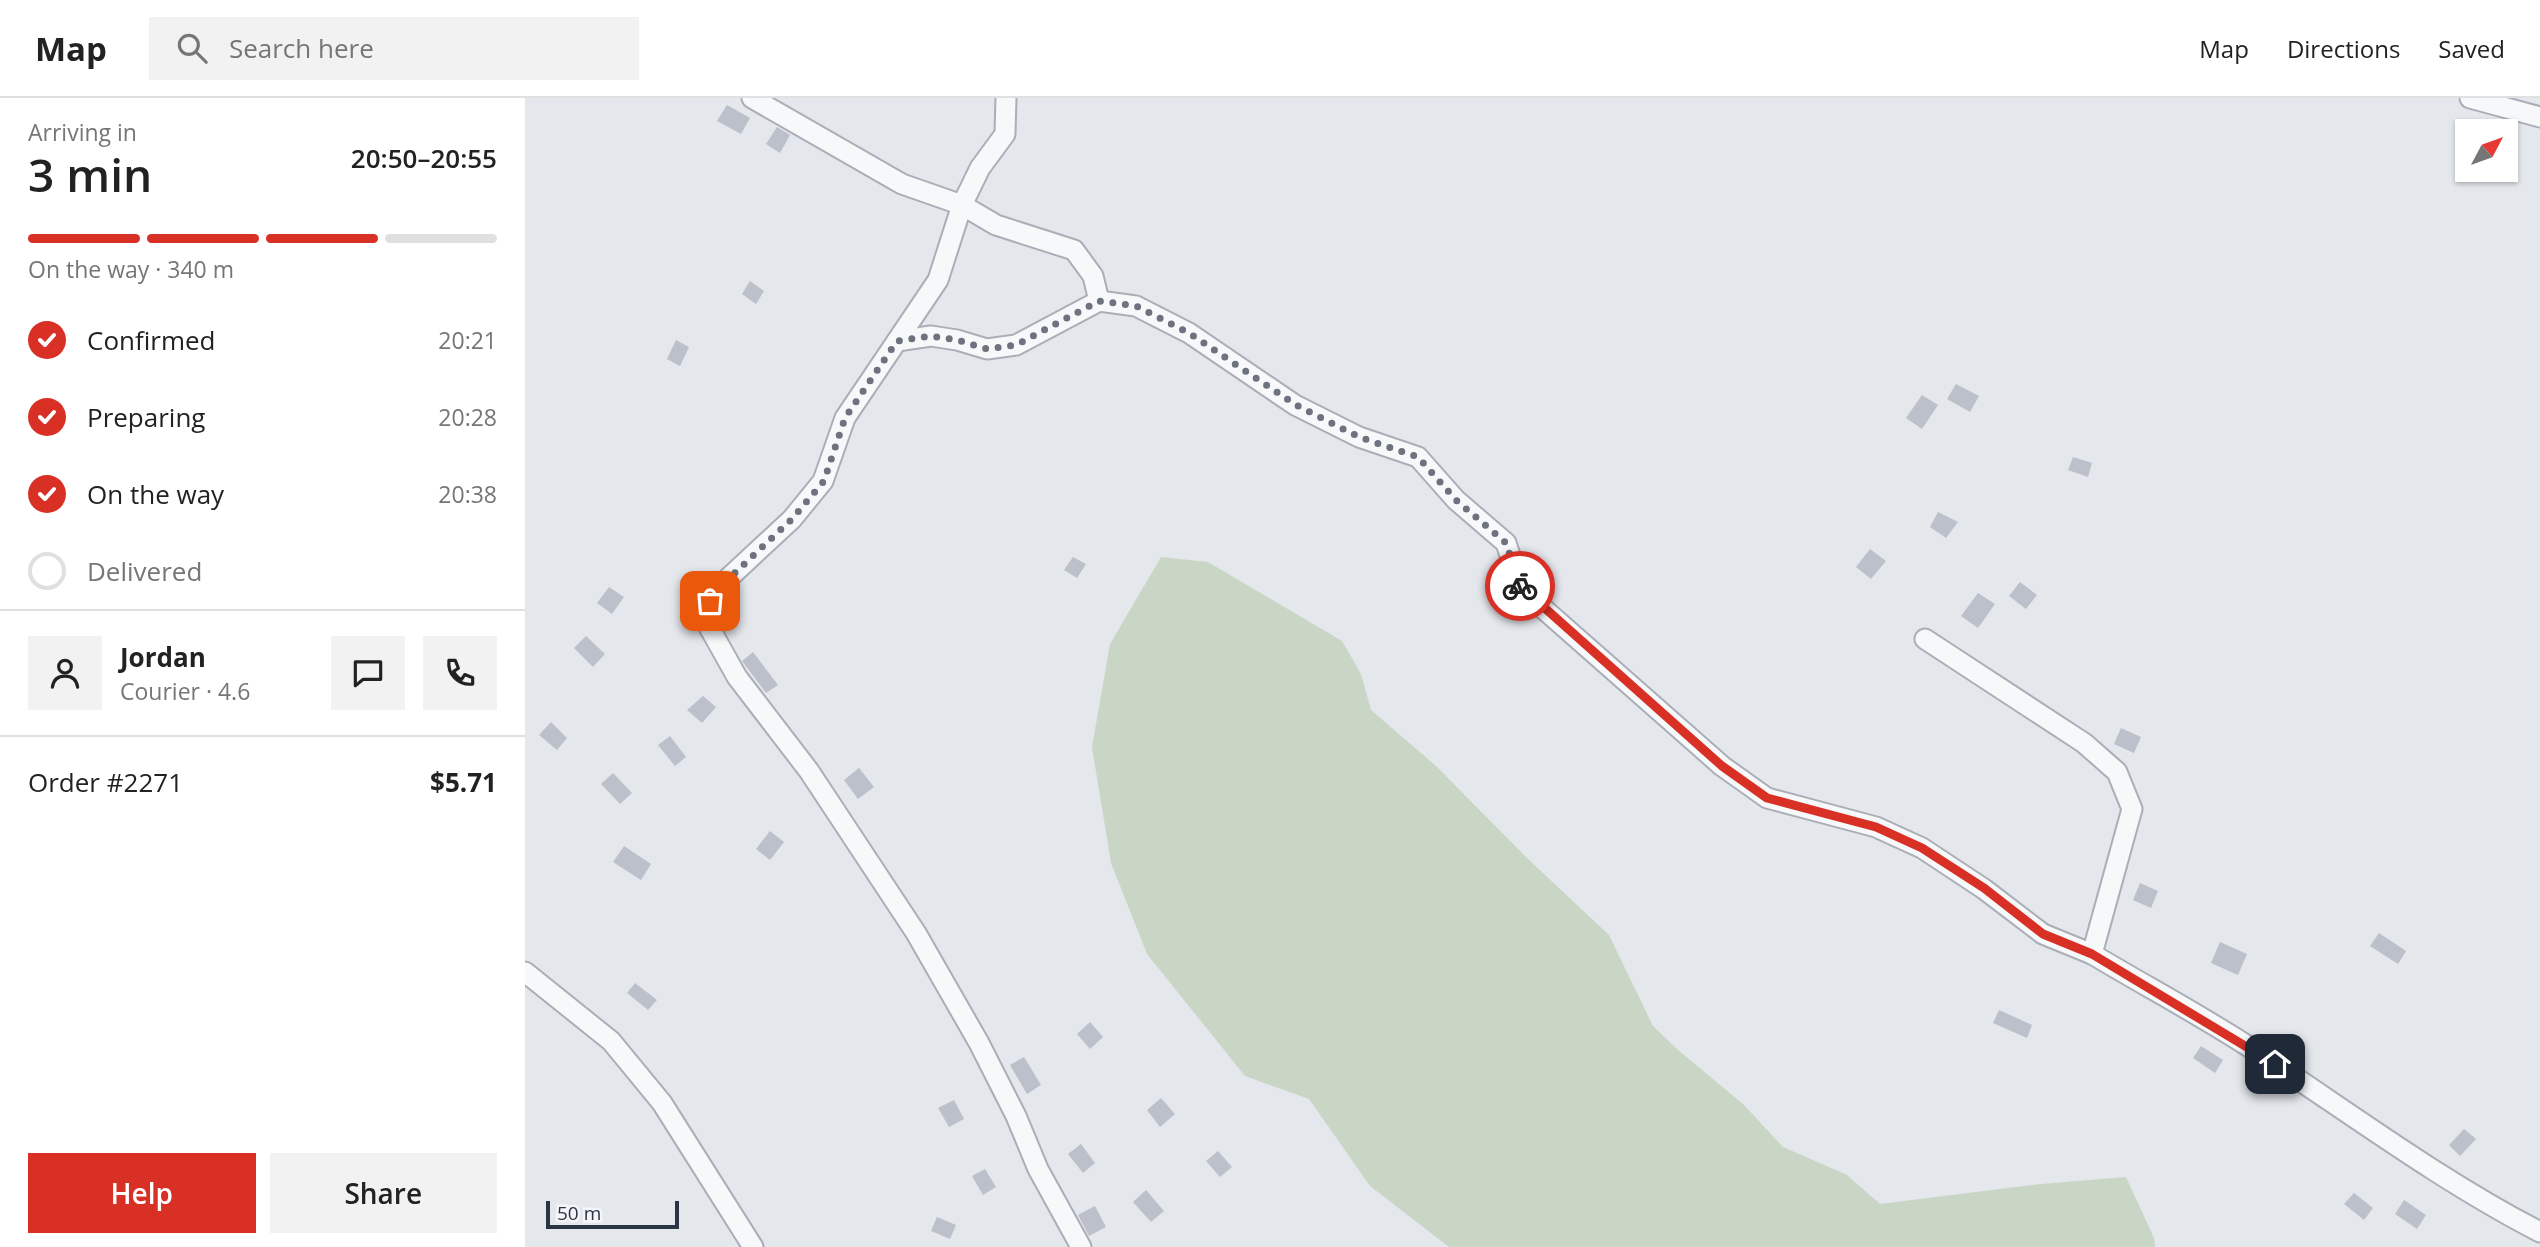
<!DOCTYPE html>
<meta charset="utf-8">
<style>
body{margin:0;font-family:"Open Sans",sans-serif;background:#f2f2f2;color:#222;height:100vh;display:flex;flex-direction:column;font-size:26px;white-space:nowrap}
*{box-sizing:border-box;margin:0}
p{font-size:23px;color:#767676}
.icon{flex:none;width:38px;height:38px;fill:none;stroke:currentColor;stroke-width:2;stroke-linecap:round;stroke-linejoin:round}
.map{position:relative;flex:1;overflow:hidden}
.side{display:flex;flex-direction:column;background:#fff;width:525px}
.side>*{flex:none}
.needle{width:46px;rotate:49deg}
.controls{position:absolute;left:1930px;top:21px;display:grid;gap:14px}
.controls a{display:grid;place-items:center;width:63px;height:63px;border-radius:0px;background:#fff;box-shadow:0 2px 5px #0004;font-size:35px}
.scale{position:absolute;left:21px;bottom:18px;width:133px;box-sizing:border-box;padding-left:7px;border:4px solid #2b3445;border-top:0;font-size:19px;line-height:24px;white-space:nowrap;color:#2b3445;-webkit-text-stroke:5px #f4f6f9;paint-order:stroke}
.pin{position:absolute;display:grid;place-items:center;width:60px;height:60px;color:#fff;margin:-30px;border-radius:14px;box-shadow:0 4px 10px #0006}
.courier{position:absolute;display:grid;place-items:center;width:70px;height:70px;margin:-35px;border:5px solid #d93025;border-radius:50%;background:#fff;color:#222;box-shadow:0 2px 9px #0007}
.headline em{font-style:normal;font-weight:600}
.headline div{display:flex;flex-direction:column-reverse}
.headline{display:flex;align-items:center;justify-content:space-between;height:119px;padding:0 28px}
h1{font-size:46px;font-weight:600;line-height:52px}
.bar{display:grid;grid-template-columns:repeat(4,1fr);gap:10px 7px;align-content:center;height:84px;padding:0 28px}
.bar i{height:9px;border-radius:5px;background:#e0e0e0}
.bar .selected{background:#d93025}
.bar p{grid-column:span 4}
.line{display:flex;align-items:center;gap:18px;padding:0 28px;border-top:2px solid #e0e0e0}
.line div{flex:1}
.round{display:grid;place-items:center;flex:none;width:74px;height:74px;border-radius:0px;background:#f2f2f2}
ol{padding:0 28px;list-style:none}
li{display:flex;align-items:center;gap:21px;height:77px}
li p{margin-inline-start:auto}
li .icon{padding:7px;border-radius:50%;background:#d93025;color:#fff;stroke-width:4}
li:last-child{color:#767676}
li i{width:38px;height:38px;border:4px solid #e0e0e0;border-radius:50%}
.action{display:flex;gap:14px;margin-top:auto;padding:14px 28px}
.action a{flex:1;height:80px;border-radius:0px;background:#d93025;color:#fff;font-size:28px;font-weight:600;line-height:80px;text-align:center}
.action a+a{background:#f2f2f2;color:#222}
header{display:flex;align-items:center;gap:42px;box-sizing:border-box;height:98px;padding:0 35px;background:#fff;border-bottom:2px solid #e0e0e0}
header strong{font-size:33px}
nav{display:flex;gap:38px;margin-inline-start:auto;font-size:24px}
.search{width:490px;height:63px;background:#f2f2f2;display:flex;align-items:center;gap:18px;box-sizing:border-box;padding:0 24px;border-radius:0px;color:#767676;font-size:26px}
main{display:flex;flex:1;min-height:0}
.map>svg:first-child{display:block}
</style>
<header>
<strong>Map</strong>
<div class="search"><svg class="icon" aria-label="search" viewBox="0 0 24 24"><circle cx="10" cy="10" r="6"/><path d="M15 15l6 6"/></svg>Search here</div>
<nav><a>Map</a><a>Directions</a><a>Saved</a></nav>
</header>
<main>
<section class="side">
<div class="headline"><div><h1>3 min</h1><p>Arriving in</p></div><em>20:50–20:55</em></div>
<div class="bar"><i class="selected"></i><i class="selected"></i><i class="selected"></i><i></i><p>On the way · 340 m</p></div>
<ol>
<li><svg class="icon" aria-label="check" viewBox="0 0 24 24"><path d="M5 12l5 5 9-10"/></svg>Confirmed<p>20:21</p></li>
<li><svg class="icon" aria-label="check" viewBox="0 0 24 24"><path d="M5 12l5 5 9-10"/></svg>Preparing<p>20:28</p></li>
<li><svg class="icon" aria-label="check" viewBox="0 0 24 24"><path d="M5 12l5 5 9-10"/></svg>On the way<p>20:38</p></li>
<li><i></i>Delivered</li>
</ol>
<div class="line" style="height:126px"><a class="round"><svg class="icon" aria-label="person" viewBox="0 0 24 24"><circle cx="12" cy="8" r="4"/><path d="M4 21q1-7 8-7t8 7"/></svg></a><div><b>Jordan</b><p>Courier · 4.6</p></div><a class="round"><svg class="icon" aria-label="chat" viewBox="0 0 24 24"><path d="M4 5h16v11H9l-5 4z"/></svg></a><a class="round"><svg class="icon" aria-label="phone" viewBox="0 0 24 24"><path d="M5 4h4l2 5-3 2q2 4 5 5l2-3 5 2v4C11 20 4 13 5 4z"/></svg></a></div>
<div class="line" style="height:91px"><div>Order #2271</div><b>$5.71</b></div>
<div class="action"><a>Help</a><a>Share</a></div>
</section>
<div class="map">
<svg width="2015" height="1149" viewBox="0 0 2015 1149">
<rect width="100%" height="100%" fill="#e4e7ec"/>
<path fill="#c9d6c5" d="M636 459 683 464 817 543 836 576 846 612 911 668 1003 761 1084 837 1128 928 1153 952 1218 1006 1258 1049 1322 1077 1355 1106 1516 1086 1601 1079 1629 1140 1630 1149H924L845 1088 784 1001 720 978 622 856 586 765 567 649 585 546Z"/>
<g fill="#bbc0ca">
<path d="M202 7 225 20 216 36 192 23Z"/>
<path d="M252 29 265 37 255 55 241 46Z"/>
<path d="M225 183 239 193 231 206 217 196Z"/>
<path d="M151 242 164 249 155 268 142 261Z"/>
<path d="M1431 286 1454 298 1445 314 1422 301Z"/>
<path d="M1397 297 1413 307 1397 331 1381 320Z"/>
<path d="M1548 359 1567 365 1563 379 1543 372Z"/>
<path d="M1413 414 1433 424 1421 440 1405 429Z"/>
<path d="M1345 451 1361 463 1346 481 1331 469Z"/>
<path d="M548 459 561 466 552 480 539 472Z"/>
<path d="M1495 484 1512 497 1501 511 1484 498Z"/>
<path d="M84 489 99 499 87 516 72 505Z"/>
<path d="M1453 495 1470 506 1453 530 1436 518Z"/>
<path d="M61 538 80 556 68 569 49 550Z"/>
<path d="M228 554 253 587 241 595 217 563Z"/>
<path d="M178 598 191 609 177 625 162 612Z"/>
<path d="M26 624 42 640 32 652 14 637Z"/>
<path d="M1596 630 1616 639 1609 655 1589 646Z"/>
<path d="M145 638 161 659 150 668 133 647Z"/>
<path d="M334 670 349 689 333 701 319 682Z"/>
<path d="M88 675 107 695 95 706 76 686Z"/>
<path d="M245 733 259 744 245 762 231 751Z"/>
<path d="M99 748 126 766 116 782 88 764Z"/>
<path d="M1615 785 1633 793 1626 810 1608 802Z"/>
<path d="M1854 835 1881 853 1873 866 1845 848Z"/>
<path d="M1695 844 1722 856 1713 877 1686 865Z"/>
<path d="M110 885 132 902 123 912 102 895Z"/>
<path d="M1474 912 1507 927 1502 940 1468 925Z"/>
<path d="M565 924 578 939 565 951 552 936Z"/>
<path d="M1676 948 1698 962 1690 975 1668 960Z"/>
<path d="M499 959 516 987 502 996 485 967Z"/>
<path d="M636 1000 650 1016 635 1029 622 1012Z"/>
<path d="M429 1002 439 1021 424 1029 413 1010Z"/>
<path d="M1939 1031 1951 1041 1935 1058 1924 1047Z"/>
<path d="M556 1046 570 1065 558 1075 543 1056Z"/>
<path d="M693 1053 707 1069 695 1079 681 1063Z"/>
<path d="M460 1071 471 1089 458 1097 447 1078Z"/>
<path d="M621 1092 639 1113 626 1124 608 1104Z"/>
<path d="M1829 1095 1848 1110 1839 1122 1819 1106Z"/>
<path d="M1879 1102 1901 1117 1892 1131 1870 1116Z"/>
<path d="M570 1108 581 1129 564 1138 553 1117Z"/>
<path d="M412 1119 431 1127 425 1141 406 1133Z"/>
</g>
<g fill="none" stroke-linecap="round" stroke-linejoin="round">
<defs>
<g id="minor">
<path d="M227 0 377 86 437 107 471 127 549 152 568 178 574 203"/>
<path d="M481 0 480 36 455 70 437 107 413 182 320 320 298 383 267 421 196 487 185 503 184 529 212 579 284 673 391 835 454 945 491 1018 513 1071 556 1149"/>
<path d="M1945 0 2015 19"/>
<path d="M372 243 406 238 432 242 462 251 491 247 574 203 611 208 664 235 770 307 834 339 893 359 931 402 981 445 996 491 1197 668 1242 700 1351 729 1397 750 1459 791 1518 836 1567 856"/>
<path d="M1400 541 1559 645 1592 674 1607 711 1567 856C1622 889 1679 919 1732 954 1825 1015 1916 1083 2015 1134"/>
<path d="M0 874 86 943 137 1005 228 1149"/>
</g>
</defs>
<use href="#minor" stroke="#a9aeb7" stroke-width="23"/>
<use href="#minor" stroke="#f7f8fa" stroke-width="19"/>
</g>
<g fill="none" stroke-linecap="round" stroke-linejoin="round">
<path stroke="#6c737f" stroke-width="7" stroke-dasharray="0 12.6" d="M185 503 197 487 267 421 299 383 320 320 372 243 406 238 432 242 462 251 491 247 574 203 611 208 664 235 771 307 834 339 893 359 931 402 981 445 995 488"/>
<path stroke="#d93025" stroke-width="9" d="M995 488 1197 668 1242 700 1351 729 1397 750 1459 790 1518 836 1567 856 1750 966"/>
</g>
</svg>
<div class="controls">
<a><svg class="needle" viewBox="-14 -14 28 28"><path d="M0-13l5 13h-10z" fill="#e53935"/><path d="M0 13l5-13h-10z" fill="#767676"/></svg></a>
</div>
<div class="scale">50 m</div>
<div class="pin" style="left:185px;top:503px;background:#ea580c"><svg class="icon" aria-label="bag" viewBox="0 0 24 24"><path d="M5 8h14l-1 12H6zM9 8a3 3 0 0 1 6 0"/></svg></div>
<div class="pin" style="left:1750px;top:966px;background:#1f2937"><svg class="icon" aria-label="home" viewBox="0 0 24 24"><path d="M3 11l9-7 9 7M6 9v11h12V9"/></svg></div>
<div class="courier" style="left:995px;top:488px"><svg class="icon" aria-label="bike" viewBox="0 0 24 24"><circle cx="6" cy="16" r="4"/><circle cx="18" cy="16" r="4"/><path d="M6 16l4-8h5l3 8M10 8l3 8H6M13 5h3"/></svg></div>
</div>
</main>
